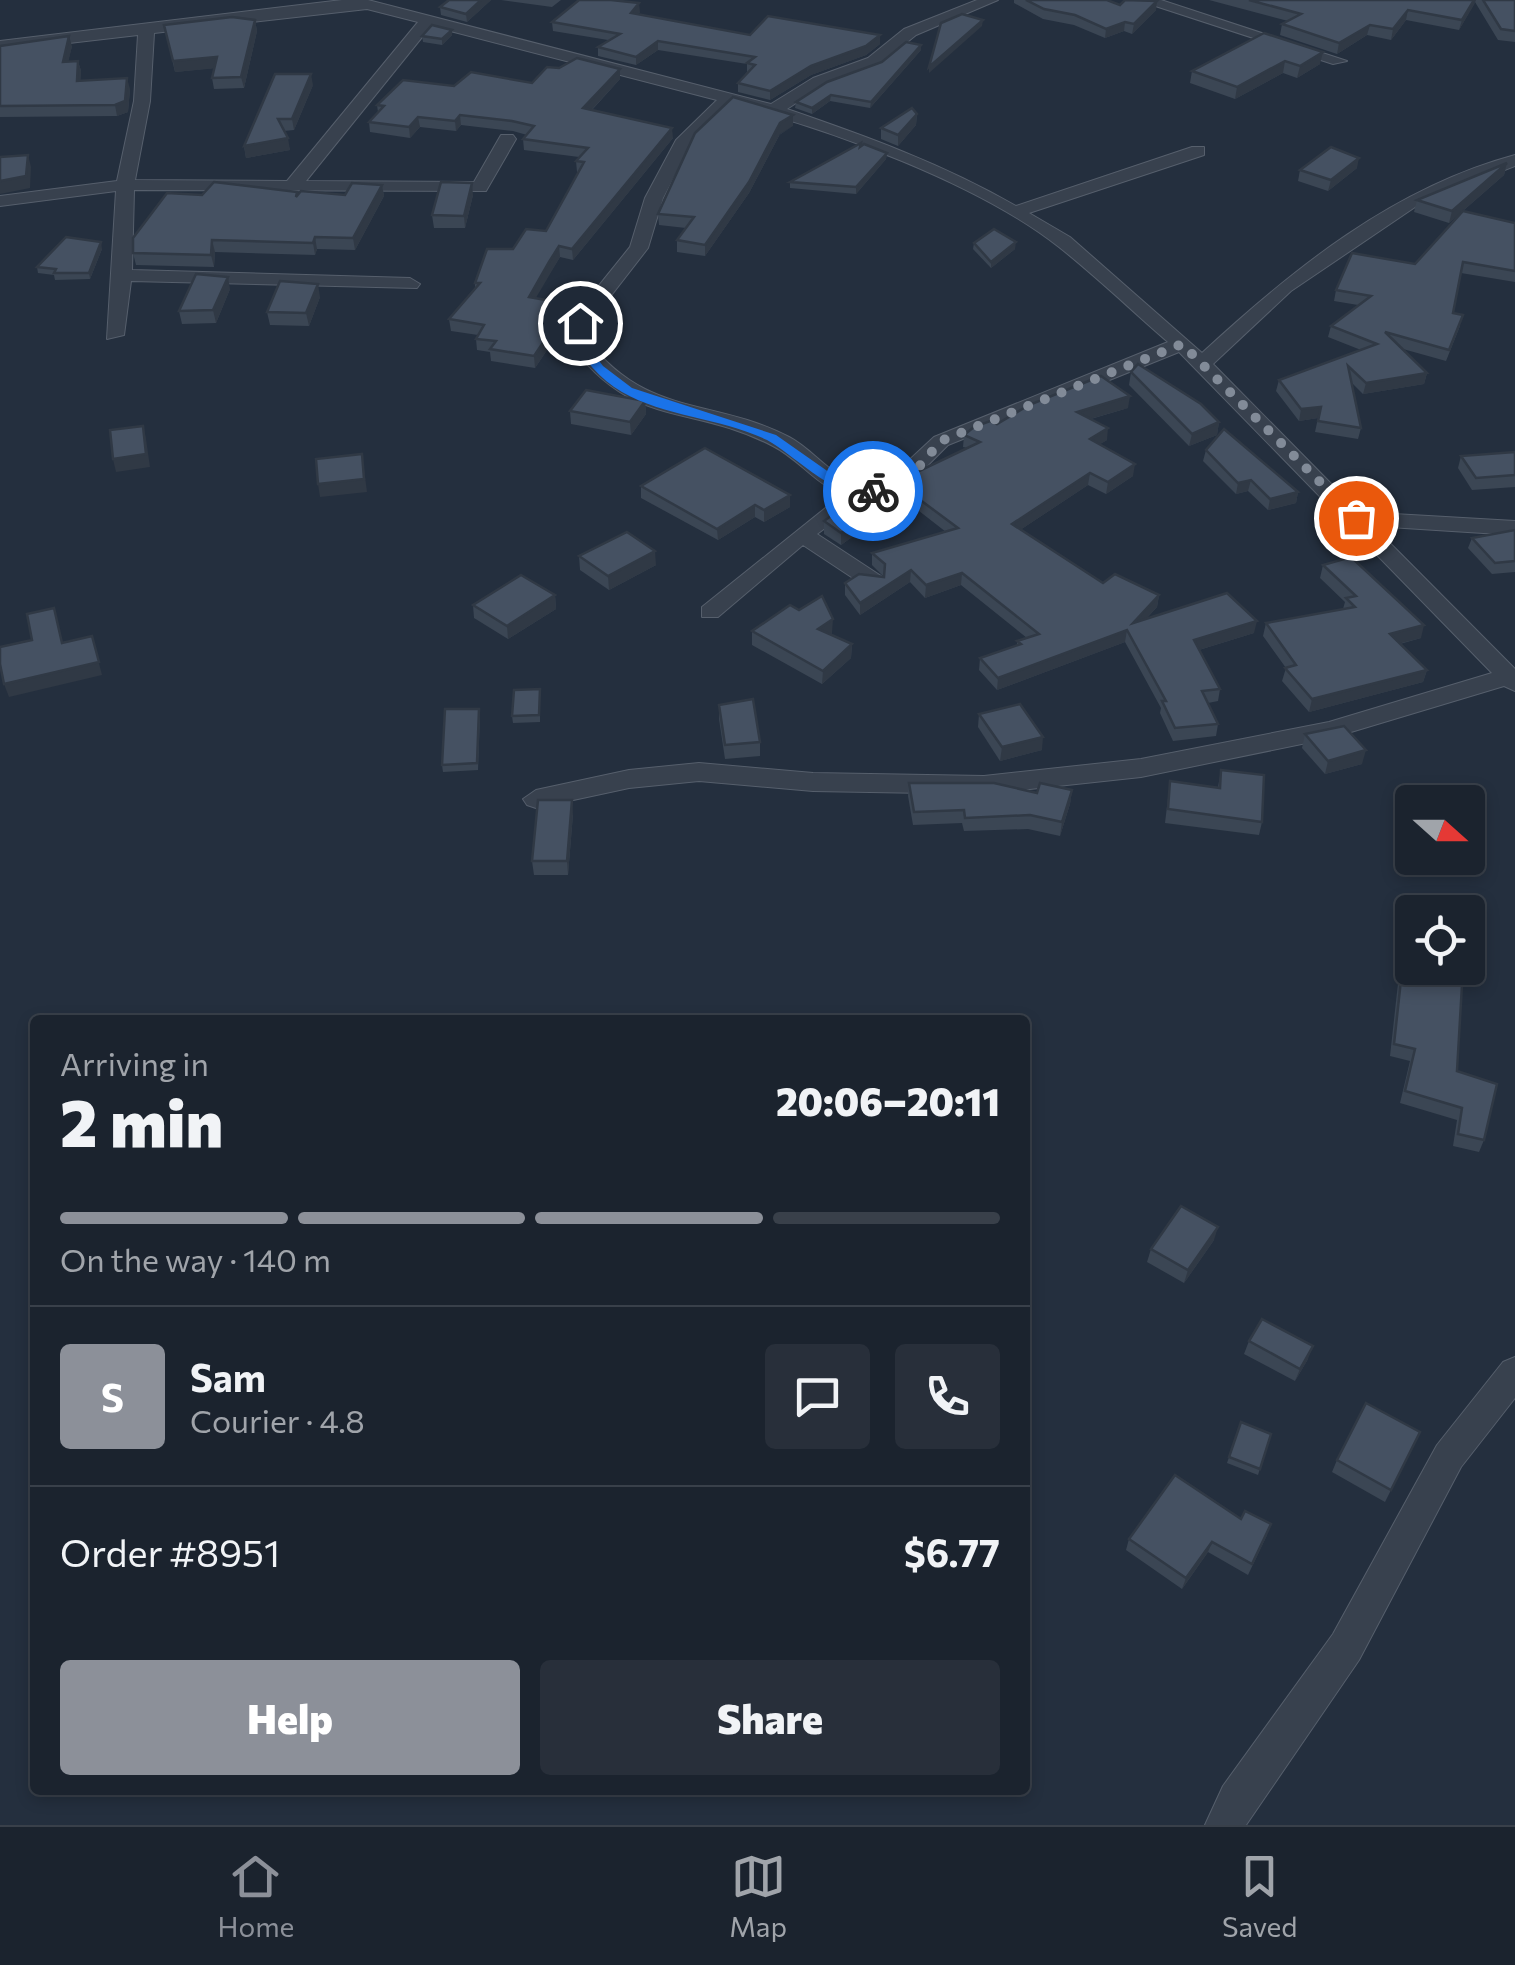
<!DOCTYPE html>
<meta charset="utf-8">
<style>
body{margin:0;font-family:Commissioner,sans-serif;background:#282f3a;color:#f1f3f6;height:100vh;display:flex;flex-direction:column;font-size:38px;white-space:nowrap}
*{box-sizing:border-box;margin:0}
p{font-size:32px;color:#a0a4aa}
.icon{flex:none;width:55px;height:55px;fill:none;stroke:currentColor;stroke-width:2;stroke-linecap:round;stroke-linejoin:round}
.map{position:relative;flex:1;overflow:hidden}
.drawer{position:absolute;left:30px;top:1015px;width:1000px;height:780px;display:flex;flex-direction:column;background:#1b232e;border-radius:10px;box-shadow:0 5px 15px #0003,0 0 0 2px #39404a}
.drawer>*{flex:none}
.needle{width:65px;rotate:111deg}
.buttons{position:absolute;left:1395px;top:785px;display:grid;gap:20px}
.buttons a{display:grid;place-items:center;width:90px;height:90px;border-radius:10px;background:#1b232e;box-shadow:0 5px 15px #0003,0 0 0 2px #39404a;font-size:50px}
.pin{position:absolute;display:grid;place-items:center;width:85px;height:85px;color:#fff;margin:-42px;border:5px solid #fff;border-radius:50%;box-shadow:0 2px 10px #0007}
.courier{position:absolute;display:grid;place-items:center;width:100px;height:100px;margin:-50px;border:8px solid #1a73e8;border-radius:50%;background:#fff;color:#222;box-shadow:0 2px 12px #0007}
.head em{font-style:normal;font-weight:800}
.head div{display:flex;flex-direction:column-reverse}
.head{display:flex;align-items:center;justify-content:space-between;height:170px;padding:0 30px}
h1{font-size:65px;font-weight:800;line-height:75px}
.bar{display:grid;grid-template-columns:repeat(4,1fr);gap:15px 10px;align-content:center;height:120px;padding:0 30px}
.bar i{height:12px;border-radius:8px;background:#39404a}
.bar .on{background:#8c9099}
.bar p{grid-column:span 4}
.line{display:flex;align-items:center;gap:25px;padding:0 30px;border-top:2px solid #39404a}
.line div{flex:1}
.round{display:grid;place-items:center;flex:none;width:105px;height:105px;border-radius:10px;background:#282f3a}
.action{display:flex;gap:20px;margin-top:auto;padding:20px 30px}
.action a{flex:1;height:115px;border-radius:10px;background:#8c9099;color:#fff;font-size:40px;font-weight:800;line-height:115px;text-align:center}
.action a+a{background:#282f3a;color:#f1f3f6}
.menu{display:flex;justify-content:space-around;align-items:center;height:140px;border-top:2px solid #39404a;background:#1b232e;font-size:28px;color:#a0a4aa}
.menu a{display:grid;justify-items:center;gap:5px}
.menu .on{color:#8c9099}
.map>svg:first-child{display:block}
</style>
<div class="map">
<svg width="1515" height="1825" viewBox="0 0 1515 1825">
<rect width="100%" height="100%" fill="#242f3e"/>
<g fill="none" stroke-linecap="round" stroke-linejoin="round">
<defs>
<g id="minor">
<path d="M342 0H368L771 104 813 78 868 58 904 29 977 0H998L916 35 880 64 825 84 787 109C866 136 943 164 1016 206L1192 147H1204V155L1029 213 1070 237 1202 353C1293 269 1393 188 1515 155V166L1421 203 1291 291 1213 364 1359 512 1515 521V535L1373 526 1515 669V691L1504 686 1331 738 1141 777 984 794 813 791 699 781 629 788 536 808 527 805 523 799 536 790 629 770 699 763 813 773 984 776 1141 759 1329 722 1492 673 1179 352 948 445 908 485 866 498 817 534 881 576V586H865L803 545 718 617H702V607L843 494C816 485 799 459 773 446 686 401 632 432 565 337L572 319 630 247 645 198 676 140 717 100 431 26 306 181 474 182 501 135H513L516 139 486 191 134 190 132 270 410 278 420 284 417 288 131 281 124 335 107 339 116 191 0 206V196L117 181 134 101 138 35 0 51V41ZM367 9 418 22 287 181 135 180 150 101 154 33ZM732 104C832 130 978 183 1059 247 1097 277 1132 311 1168 342L934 437 892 476 867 485C835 483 816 451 789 437 709 396 647 419 585 337L589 324 648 248 663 198 692 142Z"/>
<path d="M1137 0H1161L1347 61 1333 64Z"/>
<path d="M1515 1357V1398L1461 1467 1359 1660 1246 1825H1205L1223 1786 1333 1634 1437 1445 1503 1362Z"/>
</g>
</defs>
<use href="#minor" stroke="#565f6c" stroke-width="2"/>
<use href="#minor" fill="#38414e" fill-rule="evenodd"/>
</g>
<g fill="#3b4654">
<path d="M449 0H491L467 22 441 15 440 7Z"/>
<path d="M501 0H561L552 7Z"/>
<path d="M1014 0H1107L1120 5 1156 10 1132 34 1124 31 1105 38 1074 25 1043 19 1014 3Z"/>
<path d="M1209 0H1515V42L1498 40 1475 2 1459 30 1406 20 1391 40 1367 35 1337 54 1280 35 1282 24 1288 21Z"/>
<path d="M640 12 638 14 750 35 880 44 866 55 811 75 770 100 738 92V83L747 72V64L658 50 636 65 598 56V47L608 40 553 31 552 22Z"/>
<path d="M255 20 257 31 244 88 214 89 212 78 214 68 175 72 164 25Z"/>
<path d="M1264 33 1320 64 1297 78 1283 73 1235 99 1190 83 1192 71Z"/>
<path d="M452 35 442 45 423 42 422 36Z"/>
<path d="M0 46H72L68 61H78L81 71 80 81 130 89 128 112 117 116 0 117V120Z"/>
<path d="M921 50 870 108 830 101 812 114 795 108 796 102Z"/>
<path d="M559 68 620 69V79L592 110 673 138 573 260 560 257 550 273 535 298 570 316 535 368 491 361 490 352 477 350 476 339 478 335 451 331 449 319 475 288V283L513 249 546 231 579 172H577L576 161 579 157 524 150 523 139 527 135 513 131 461 125 456 131 420 127 410 138 370 132 369 122 378 112 377 105 454 86 532 83Z"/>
<path d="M313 85 294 130 284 131 290 150 246 158 244 146Z"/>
<path d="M917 114 916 125 898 146 881 139V128Z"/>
<path d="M793 126 780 134 749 193 705 256 677 252V240L686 228 659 225 658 214Z"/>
<path d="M860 147 887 153 886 159 856 194 790 188V182Z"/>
<path d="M1507 163 1504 175 1449 223 1414 212 1417 200Z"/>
<path d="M1357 168 1328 191 1298 181 1300 170Z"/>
<path d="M382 185 384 196 355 250 317 249 315 255 215 252 214 267 136 265 133 253 202 195 297 192V195H345Z"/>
<path d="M473 195 465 228H434L432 215Z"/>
<path d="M1515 223V282L1461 273 1453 313 1460 326 1446 361 1403 349 1427 373 1424 384 1363 394 1352 383 1361 428 1358 439 1315 432 1318 418 1299 421 1276 391 1279 380 1361 350 1328 337 1331 326 1358 305 1334 301 1336 290 1415 264Z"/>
<path d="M974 243 1015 249 991 268 973 249Z"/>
<path d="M102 249 90 279 55 280 54 275 38 273 37 267Z"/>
<path d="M230 289 216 323 182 324 179 311Z"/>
<path d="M320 297 309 326 270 325 267 312Z"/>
<path d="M1131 372 1219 422 1217 435 1189 446 1129 385Z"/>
<path d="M645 401 646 414 631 435 571 424 570 411Z"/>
<path d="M1128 408 1091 419 1107 440 1100 444 1133 476 1106 494 1088 485 1020 530 1103 583 1159 595 1157 607 1146 619 1254 633 1199 650 1220 689 1218 701 1208 703 1218 724 1216 736 1173 741 1160 713 1161 708 1125 642 997 690 979 670 980 658 1017 646V641L1027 638 961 585 925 598 910 582 860 615 845 595V583L884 577 872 565V553L946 532 896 493V482L967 448 963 447 964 435 997 424Z"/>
<path d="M1206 450 1298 492 1296 503 1268 510 1248 491 1236 494 1203 461Z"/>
<path d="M1515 452V487L1472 490 1458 468 1461 456Z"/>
<path d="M641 486 790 495V507L764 522 755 517 718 540 641 498Z"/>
<path d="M888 499V511L841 545 824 534V521Z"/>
<path d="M1515 530V572L1492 574 1468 548 1472 538Z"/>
<path d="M579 556 656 565 609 590 580 570Z"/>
<path d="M1323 565 1421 638 1400 644 1427 670 1423 682 1309 712 1282 681 1286 668 1263 636 1266 623 1343 609 1345 602 1320 578Z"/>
<path d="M555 595 556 609 508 639 474 618 473 605Z"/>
<path d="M752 631 832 633 830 635 852 644 851 658 822 684 752 645Z"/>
<path d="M540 689V722L513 723 512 716Z"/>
<path d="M719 705 760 742V756L725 759 719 719Z"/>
<path d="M979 714 1042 750 1000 761 978 727Z"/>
<path d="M480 716 478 770 443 772 442 765Z"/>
<path d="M1305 734 1362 764 1325 774 1302 748Z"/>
<path d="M1221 770 1262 822 1259 835 1165 823 1170 781 1218 787Z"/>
<path d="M909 783 1037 793 1072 790 1070 804 1060 836 1028 829 964 831 962 823 913 825 908 796Z"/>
<path d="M573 814 568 875H534L532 861Z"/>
<path d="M1406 934 1484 1140 1479 1152 1453 1146 1457 1120 1400 1103 1410 1061 1390 1056 1402 947Z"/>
<path d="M1214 1240 1184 1283 1147 1262 1151 1249Z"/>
<path d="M1249 1341 1308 1359 1295 1381 1244 1354Z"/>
<path d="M1241 1422 1271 1434 1258 1475 1227 1463Z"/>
<path d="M1420 1432 1385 1502 1332 1472 1337 1460Z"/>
<path d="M1267 1535 1248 1575 1208 1552 1182 1589 1126 1550 1129 1539Z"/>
</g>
<g fill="#303945">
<path d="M481 0H491L467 22 466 14Z"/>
<path d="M1474 0H1476L1474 5 1459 30 1462 20Z"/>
<path d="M1157 1 1156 10 1132 34 1134 24Z"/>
<path d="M639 3 640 12 632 22 631 13Z"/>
<path d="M1408 10 1406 20 1391 40 1393 29Z"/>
<path d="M255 20 257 31 244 88 241 77Z"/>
<path d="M983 20 982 26 929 73V67Z"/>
<path d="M1125 22 1124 31 1105 38 1106 29Z"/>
<path d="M1370 25 1367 35 1337 54 1339 43Z"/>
<path d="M452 30V35L442 45V39Z"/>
<path d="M880 35V44L866 55 811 75 770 100V91L811 66Z"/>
<path d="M69 36 72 46 66 72 63 62Z"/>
<path d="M658 41V50L636 65V57Z"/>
<path d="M921 45V50L870 108 871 102Z"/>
<path d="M1323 52 1320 64 1297 78 1300 66Z"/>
<path d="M217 57 219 68 175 72 173 61Z"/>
<path d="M78 61 81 71 80 91 77 81Z"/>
<path d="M1285 61 1283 73 1235 99 1237 87Z"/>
<path d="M620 69V79L584 118 583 108Z"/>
<path d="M311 74 313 85 294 130 292 119Z"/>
<path d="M127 78 130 89 128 112 117 116 115 105Z"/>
<path d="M831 95 830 101 812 114V108Z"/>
<path d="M917 114 916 125 898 146V135Z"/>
<path d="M460 115 461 125 456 131 455 121Z"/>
<path d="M793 115V126L780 134 749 193 705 256V245L780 123Z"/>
<path d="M418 117 420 127 410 138 409 127Z"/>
<path d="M672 128 673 138 573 260 572 249Z"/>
<path d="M288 138 290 150 246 158 244 146Z"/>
<path d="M887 153 886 159 856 194V187Z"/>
<path d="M28 155 31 167 30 188 0 194V181Z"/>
<path d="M1359 158 1357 168 1328 191 1331 180Z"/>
<path d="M1507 163 1504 175 1449 223 1452 211Z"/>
<path d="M472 183 473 195 465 228 464 216Z"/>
<path d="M382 185 384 196 355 250 353 238Z"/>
<path d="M315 237 317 249 315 255 313 243Z"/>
<path d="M212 240 215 252 214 267 211 255Z"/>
<path d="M101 242 102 249 90 279 89 273Z"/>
<path d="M1016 242 1015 249 991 268V262Z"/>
<path d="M559 246 560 257 530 308 529 297Z"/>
<path d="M228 277 230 289 216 323 213 310Z"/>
<path d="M318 284 320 297 309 326 306 313Z"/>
<path d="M569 304 570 316 535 368 534 356Z"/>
<path d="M1427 373 1424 384 1363 394 1366 383Z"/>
<path d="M1130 396 1128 408 1076 423 1077 412Z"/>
<path d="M645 401 646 414 631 435 630 422Z"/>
<path d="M1321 407 1318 418 1299 421 1301 409Z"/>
<path d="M1219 422 1217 435 1189 446 1192 434Z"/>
<path d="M143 426 146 439 150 467 116 472 113 459Z"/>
<path d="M1108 428 1107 440 1089 451 1090 439Z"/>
<path d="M362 454 367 492 320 497 318 484Z"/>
<path d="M1135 464 1133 476 1106 494 1108 482Z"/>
<path d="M1090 473 1088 485 1011 536 1012 524Z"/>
<path d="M1251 480 1248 491 1236 494 1238 483Z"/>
<path d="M1298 492 1296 503 1268 510 1270 499Z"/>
<path d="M790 495V507L764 522V510Z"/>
<path d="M888 499V511L841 545V533Z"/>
<path d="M755 505V517L718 540 717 529Z"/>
<path d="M655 551 656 565 609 590 608 576Z"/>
<path d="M911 570 910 582 860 615V603Z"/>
<path d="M962 573 961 585 925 598 926 585Z"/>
<path d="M555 595 556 609 508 639 507 626Z"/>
<path d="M1159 595 1157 607 1131 635 1133 623Z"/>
<path d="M833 619 832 633 817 643 818 629Z"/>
<path d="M1257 621 1254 633 1192 652 1194 640Z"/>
<path d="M1424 625 1421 638 1386 647 1390 634Z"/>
<path d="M1127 630 1125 642 997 690 998 678Z"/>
<path d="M92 636 102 675 9 697 4 684Z"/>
<path d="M852 644 851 658 822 684 823 671Z"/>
<path d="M1427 670 1423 682 1309 712 1312 699Z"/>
<path d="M1043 737 1042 750 1000 761 1002 747Z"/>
<path d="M1366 750 1362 764 1325 774 1328 761Z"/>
<path d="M1072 790 1070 804 1060 836 1062 822Z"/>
<path d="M572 800 573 814 568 875 567 861Z"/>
<path d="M1218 1227 1214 1240 1184 1283 1188 1270Z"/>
<path d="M1313 1346 1308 1359 1295 1381 1300 1369Z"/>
<path d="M1212 1542 1208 1552 1182 1589 1186 1578Z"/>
</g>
<g fill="#455162" stroke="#303945" stroke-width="2.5">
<path d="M449 0H481L466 14 440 7Z"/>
<path d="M579 0H611L639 3 631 13 750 35 768 16 880 35 866 46 811 66 770 91 738 83 755 65 747 63 755 57 658 41 636 57 598 47 620 34 552 22Z"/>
<path d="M1026 0H1107L1120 5 1125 0 1157 1 1134 24 1125 22 1106 29 1075 15 1044 9Z"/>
<path d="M1249 0H1474L1462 20 1408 10 1393 29 1370 25 1339 43 1282 24 1301 14Z"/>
<path d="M1483 0H1515V31L1501 29Z"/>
<path d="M962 14 983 20 929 67 941 23Z"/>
<path d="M232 17 255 20 241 77 212 78 217 57 173 61 164 25Z"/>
<path d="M432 25 452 30 442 39 422 36Z"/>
<path d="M1264 33 1323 52 1300 66 1285 61 1237 87 1192 71Z"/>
<path d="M69 36 63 62 78 61 77 81 127 78 125 101 115 105 0 106V46Z"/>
<path d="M906 42 921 45 871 102 831 95 812 108 796 102 827 82 882 62Z"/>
<path d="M577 58 620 69 583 108 672 128 572 249 559 246 549 262 529 297 569 304 534 356 490 349 496 341 476 339 484 325 449 319 480 283H475L487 249H513L526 229 546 231 584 162 576 161 588 148 523 139 534 126 512 121 460 115 455 121 418 117 409 127 369 122 384 106 377 105 403 80 454 86 471 72 532 83 547 67 559 68Z"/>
<path d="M275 74H311L292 119H278L288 138 244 146Z"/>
<path d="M733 97 793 115 780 123 749 182 705 245 677 240 694 217 658 214 695 133Z"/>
<path d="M912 108 917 114 898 135 881 128Z"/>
<path d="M861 143 860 147 864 144 887 153 856 187 790 182Z"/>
<path d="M1331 147 1359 158 1331 180 1300 170Z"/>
<path d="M28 155 26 176 0 181V157Z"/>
<path d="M1507 163 1452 211 1417 200Z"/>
<path d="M214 182 297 192 296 197 301 191 345 195 352 183 382 185 353 238 315 237 313 243 212 240 211 255 133 253V238L167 193 202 195Z"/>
<path d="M441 182 472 183 464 216 432 215Z"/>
<path d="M1463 211 1515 223V271L1463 262 1453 313 1463 315 1449 350 1385 332 1427 373 1366 383 1348 366 1361 428 1318 421 1321 407 1301 409 1279 380 1377 344 1331 326 1371 296 1336 290 1352 253 1415 264Z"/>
<path d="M994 229 1016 242 991 262 974 243Z"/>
<path d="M66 237 101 242 89 273H54L56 269 37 267Z"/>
<path d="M196 274 228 277 213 310 179 311Z"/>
<path d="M280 281 318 284 306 313 267 312Z"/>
<path d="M1138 364 1201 404 1219 422 1192 434 1131 372Z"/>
<path d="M1101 376 1130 396 1077 412 1108 428 1090 439 1135 464 1108 482 1090 473 1012 524 1103 583 1115 574 1159 595 1133 623 1227 593 1257 621 1194 640 1220 689 1202 691 1218 724 1175 728 1162 701H1166L1127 630 998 678 980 658 1021 644 1017 641 1039 634 962 573 926 585 911 570 860 603 845 583 859 574 884 577 885 564 872 553 958 528 896 482 980 442 964 435 974 427 990 421 997 424 1029 405Z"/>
<path d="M586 390 645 401 630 422 570 411Z"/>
<path d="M143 426 146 454 113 459 110 430Z"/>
<path d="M1224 429 1298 492 1270 499 1251 480 1238 483 1206 450Z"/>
<path d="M705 448 790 495 764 510 755 505 717 529 641 486Z"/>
<path d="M1515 452V475L1476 478 1461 456Z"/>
<path d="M362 454 364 479 318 484 316 459Z"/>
<path d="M868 489 888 499 841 533 824 521Z"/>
<path d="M1515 530V561L1495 563 1472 538Z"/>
<path d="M627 532 655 551 608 576 579 556Z"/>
<path d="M1351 557 1424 625 1390 634 1427 670 1312 699 1285 668 1296 665 1266 623 1355 607 1346 598 1356 596 1323 565Z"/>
<path d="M521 575 555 595 507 626 473 605Z"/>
<path d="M822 596 833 619 818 629 852 644 823 671 752 631 790 605 799 610Z"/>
<path d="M54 608 62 643 92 636 99 662 4 684 0 664V647L32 640 27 614Z"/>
<path d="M540 689 539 715 512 716 514 690Z"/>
<path d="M753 699 760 742 725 745 719 705Z"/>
<path d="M1020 704 1043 737 1002 747 979 714Z"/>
<path d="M445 709H479L477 763 442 765Z"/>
<path d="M1344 726 1366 750 1328 761 1305 734Z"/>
<path d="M1221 770 1264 775 1262 822 1168 809 1170 781 1220 788Z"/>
<path d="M909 783H994L1037 793 1040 783 1072 790 1062 822 1030 815 965 818 964 810 914 812Z"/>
<path d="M538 800H572L567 861H532Z"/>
<path d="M1406 934 1412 936V968H1463L1457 1071 1497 1084 1484 1140 1458 1134 1462 1108 1405 1091 1415 1049 1394 1044Z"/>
<path d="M1181 1206 1218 1227 1188 1270 1151 1249Z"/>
<path d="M1262 1319 1313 1346 1300 1369 1249 1341Z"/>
<path d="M1366 1403 1420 1432 1391 1490 1337 1460Z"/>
<path d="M1241 1422 1271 1434 1260 1469 1229 1457Z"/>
<path d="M1175 1475 1241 1519 1245 1511 1271 1524 1252 1564 1212 1542 1186 1578 1129 1539Z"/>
</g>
<path fill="#1a73e8" d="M580 320 585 323 581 337 603 366 632 388 776 435 833 475 880 491C847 511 795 455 767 440 722 418 665 417 622 392 599 379 585 359 569 337Z"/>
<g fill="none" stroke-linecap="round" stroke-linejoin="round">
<path stroke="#828b98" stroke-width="10" stroke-dasharray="0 18" d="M873 491 917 469 941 441 1182 344 1356 518"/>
</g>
</svg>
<div class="buttons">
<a><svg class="needle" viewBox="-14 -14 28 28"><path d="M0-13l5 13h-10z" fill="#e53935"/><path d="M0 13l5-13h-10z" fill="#a0a4aa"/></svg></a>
<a><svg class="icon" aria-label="locate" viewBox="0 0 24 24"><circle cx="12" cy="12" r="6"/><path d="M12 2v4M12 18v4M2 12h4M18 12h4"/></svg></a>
</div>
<div class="pin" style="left:1356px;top:518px;background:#ea580c"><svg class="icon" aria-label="bag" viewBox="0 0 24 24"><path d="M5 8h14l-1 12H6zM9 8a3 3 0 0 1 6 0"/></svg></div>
<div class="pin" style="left:580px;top:323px;background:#1f2937"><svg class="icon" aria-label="home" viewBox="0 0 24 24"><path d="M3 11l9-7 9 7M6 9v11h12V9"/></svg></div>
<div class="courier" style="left:873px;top:491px"><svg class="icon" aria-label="bike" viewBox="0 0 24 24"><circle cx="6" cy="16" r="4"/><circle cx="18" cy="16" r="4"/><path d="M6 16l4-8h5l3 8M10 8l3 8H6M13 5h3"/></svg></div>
<section class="drawer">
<div class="head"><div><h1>2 min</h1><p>Arriving in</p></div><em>20:06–20:11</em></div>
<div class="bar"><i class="on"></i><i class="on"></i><i class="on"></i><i></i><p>On the way · 140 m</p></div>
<div class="line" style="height:180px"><b class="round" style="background:#8c9099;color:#fff">S</b><div><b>Sam</b><p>Courier · 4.8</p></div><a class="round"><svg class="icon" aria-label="chat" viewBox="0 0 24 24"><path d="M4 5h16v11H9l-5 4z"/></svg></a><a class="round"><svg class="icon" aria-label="phone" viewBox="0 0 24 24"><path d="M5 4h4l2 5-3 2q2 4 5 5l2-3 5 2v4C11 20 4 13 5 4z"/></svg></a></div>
<div class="line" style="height:130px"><div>Order #8951</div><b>$6.77</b></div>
<div class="action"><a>Help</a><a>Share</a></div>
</section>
</div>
<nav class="menu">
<a class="on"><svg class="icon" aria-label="home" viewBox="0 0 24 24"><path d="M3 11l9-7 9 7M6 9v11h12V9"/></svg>Home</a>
<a><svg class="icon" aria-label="map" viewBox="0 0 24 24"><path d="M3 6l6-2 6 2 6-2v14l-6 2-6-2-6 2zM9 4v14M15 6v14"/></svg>Map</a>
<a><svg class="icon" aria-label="saved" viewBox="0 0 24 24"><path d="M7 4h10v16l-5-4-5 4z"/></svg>Saved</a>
</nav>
